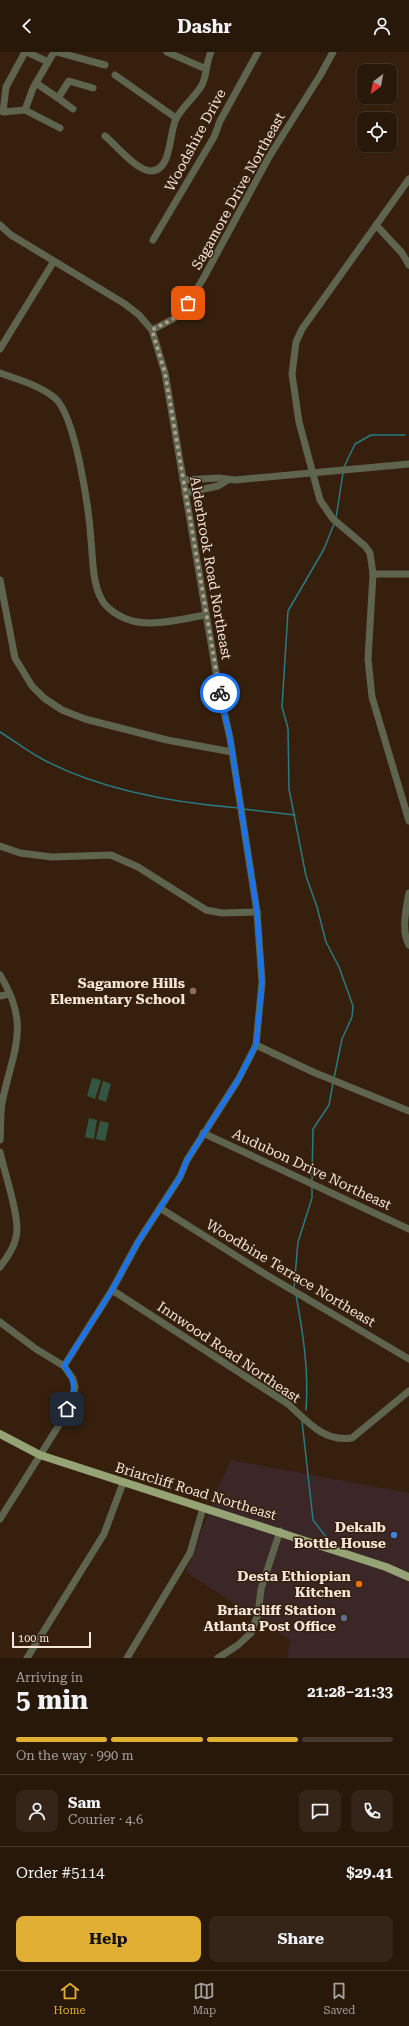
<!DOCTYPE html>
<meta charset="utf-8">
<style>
body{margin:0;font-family:"Roboto Serif",serif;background:#342518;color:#f1f3f6;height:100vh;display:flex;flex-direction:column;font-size:15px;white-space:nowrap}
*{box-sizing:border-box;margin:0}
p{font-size:13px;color:#a5a09c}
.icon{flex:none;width:22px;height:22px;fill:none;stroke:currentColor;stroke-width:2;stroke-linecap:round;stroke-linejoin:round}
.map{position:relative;height:1606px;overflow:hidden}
.drawer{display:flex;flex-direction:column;background:#28180a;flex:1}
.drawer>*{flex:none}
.needle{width:26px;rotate:212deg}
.tools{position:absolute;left:357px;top:12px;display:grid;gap:8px}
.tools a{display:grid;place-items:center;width:40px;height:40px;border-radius:8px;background:#28180a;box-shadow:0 1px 3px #0004,0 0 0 1px #44372b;font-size:20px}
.scale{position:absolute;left:12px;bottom:10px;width:79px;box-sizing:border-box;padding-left:4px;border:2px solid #f4e5d9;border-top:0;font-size:11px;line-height:14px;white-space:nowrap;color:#f4e5d9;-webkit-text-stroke:3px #36200d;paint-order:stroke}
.pin{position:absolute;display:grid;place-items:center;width:34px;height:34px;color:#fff;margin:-17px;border-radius:8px;box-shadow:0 2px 6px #0006}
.courier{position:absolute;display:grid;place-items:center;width:40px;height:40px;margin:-20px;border:3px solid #1a73e8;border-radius:50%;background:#fff;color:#222;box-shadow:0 1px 5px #0007}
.headline em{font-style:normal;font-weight:700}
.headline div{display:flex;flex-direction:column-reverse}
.headline{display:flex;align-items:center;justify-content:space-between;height:68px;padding:0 16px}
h1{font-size:26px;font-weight:700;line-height:30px}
.bar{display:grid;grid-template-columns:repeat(4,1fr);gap:6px 4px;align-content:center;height:48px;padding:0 16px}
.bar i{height:5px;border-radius:3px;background:#44372b}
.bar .current{background:#e1af34}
.bar p{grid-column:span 4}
.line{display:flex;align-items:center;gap:10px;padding:0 16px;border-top:1px solid #44372b}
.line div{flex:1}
.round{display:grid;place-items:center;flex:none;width:42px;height:42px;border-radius:8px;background:#342518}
.cta{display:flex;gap:8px;margin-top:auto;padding:8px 16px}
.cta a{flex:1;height:46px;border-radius:8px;background:#e1af34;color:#111;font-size:16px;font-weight:700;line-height:46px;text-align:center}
.cta a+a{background:#342518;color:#f1f3f6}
header{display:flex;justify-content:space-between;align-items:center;height:52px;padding:0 16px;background:#28180a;font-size:18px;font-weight:700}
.tab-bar{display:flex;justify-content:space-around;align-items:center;height:56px;border-top:1px solid #44372b;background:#28180a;font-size:11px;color:#a5a09c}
.tab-bar a{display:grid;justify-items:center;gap:2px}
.tab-bar .current{color:#e1af34}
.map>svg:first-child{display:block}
</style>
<header><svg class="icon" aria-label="back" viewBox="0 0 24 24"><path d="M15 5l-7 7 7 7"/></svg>Dashr<svg class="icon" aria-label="person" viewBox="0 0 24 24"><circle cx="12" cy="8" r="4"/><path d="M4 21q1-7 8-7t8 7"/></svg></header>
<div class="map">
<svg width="409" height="1606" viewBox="0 0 409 1606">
<rect width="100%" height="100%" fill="#36200d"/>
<path fill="#3b2727" d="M231 1408 409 1441V1606H287L290 1588 186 1520 217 1438Z"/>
<g fill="#325642">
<path d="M92 1026 101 1028 95 1047 87 1044Z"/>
<path d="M103 1029 111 1032 106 1050 98 1047Z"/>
<path d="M89 1066 97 1068 94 1087 85 1085Z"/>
<path d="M100 1069 109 1071 105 1089 96 1087Z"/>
</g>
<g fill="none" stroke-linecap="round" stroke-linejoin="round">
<g stroke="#297b83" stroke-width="1.5">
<path d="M344 415 355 392 371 383H405"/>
<path d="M336 466 343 421"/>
<path d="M0 680C15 689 28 700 44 708 101 738 176 751 239 756"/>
<path d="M243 757 295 763"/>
<path d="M334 1026 342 987 352 965 353 954 339 915 326 890 317 855 306 824 289 737 288 676 282 655 288 559 324 497 334 472"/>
<path d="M312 1128 313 1077 329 1053 333 1031"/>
<path d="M294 1236 298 1190 312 1146V1134"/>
<path d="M296 1243C303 1281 309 1319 306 1358"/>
<path d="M302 1369 313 1468 326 1485"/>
</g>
<g stroke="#5e644e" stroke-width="7">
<path d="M25 0 6 35 3 60 25 58 33 36 54 0"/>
<path d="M27 0 48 10"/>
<path d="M57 0 105 13"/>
<path d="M167 0 206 17"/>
<path d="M115 23 176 66"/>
<path d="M36 31 58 46 69 29 93 36"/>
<path d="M58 46 73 57"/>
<path d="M25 58 60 76"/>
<path d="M105 84C116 93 137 119 151 119 172 119 169 80 176 67 182 55 195 45 202 33 207 23 206 10 211 0"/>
<path d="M409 127 302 277 296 290 292 322 299 370 320 448 333 467 365 494 370 501 373 522 368 607 372 645 409 769"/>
<path d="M0 173 11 183 125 252 139 263 152 278 165 321 219 638 230 686 257 860 262 930 256 993 238 1028 187 1108 180 1125 138 1190 112 1238 64 1314"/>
<path d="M376 173 402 201 409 213"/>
<path d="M153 188 214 85 220 69 258 0"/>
<path d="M152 278 173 267 188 251 203 227 269 105 321 22 333 0"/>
<path d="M0 297 54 209"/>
<path d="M0 321C19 328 39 333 55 346 76 365 89 458 91 488 93 507 92 531 102 548 105 554 114 561 120 564 144 578 180 567 206 563"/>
<path d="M183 428 219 426 235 428 409 412"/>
<path d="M185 441 218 434 228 428"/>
<path d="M373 522H409"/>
<path d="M0 528 15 606 32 634 44 646 62 658 85 667 167 688 232 700"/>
<path d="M0 794 20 801 52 805 111 803 138 815 206 858 222 861 257 860"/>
<path d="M409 841C406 857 401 879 409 893"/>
<path d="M0 923C32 974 12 1000 2 1051 0 1063 1 1076 0 1088"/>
<path d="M0 944 9 942"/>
<path d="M256 993 313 1020 409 1059"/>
<path d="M203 1081 409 1177"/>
<path d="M0 1100C4 1119 21 1168 16 1185 14 1196 7 1205 0 1215"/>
<path d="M160 1156 265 1222 409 1307"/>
<path d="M112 1238 288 1352C308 1370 323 1390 352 1386L409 1339"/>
<path d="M0 1270 36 1297 64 1314 73 1327 75 1335 73 1345 61 1370 0 1467"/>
<path d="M27 1606 104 1482 123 1431"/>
<path d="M127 1606 190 1501 203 1456"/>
<path d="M218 1606 238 1593 251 1581 258 1562 261 1537 280 1479"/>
</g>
<path stroke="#96a374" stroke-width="8" d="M0 1382 40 1403 386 1515 409 1525"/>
</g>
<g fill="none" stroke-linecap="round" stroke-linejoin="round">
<path stroke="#b2a092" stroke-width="4" stroke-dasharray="0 7.2" d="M188 251 173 267 152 278 165 321 220 641"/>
<path stroke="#1a73e8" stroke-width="5" d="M67 1357C75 1340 77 1330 64 1314L112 1238 138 1190 180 1125 187 1108 238 1028 256 993 262 930 257 860 230 686 220 641"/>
</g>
<circle fill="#8d6e63" stroke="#36200d" stroke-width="1.5" cx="193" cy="939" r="4"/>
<circle fill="#3f7fe0" stroke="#36200d" stroke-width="1.5" cx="394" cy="1483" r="4"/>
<circle fill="#e8710a" stroke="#36200d" stroke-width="1.5" cx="359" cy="1532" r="4"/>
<circle fill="#5c6f8a" stroke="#36200d" stroke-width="1.5" cx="344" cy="1566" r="4"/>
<g text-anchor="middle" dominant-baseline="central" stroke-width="3" stroke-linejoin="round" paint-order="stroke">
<g font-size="14" fill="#f4e5d9" stroke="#36200d">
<text transform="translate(195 88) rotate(-62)">Woodshire Drive</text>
<text transform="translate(238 139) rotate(-61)">Sagamore Drive Northeast</text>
<text transform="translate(211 516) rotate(80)">Alderbrook Road Northeast</text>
<text transform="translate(312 1117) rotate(25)">Audubon Drive Northeast</text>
<text transform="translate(291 1221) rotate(31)">Woodbine Terrace Northeast</text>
<text transform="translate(229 1300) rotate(34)">Innwood Road Northeast</text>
<text transform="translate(196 1439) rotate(17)">Briarcliff Road Northeast</text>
</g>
<g font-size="14" font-weight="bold" fill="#f4e5d9" stroke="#36200d" text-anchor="end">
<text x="185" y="931">Sagamore Hills<tspan x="185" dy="16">Elementary School</tspan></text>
<text x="386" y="1475">Dekalb<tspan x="386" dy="16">Bottle House</tspan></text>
<text x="351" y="1524">Desta Ethiopian<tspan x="351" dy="16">Kitchen</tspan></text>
<text x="336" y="1558">Briarcliff Station<tspan x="336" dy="16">Atlanta Post Office</tspan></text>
</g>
</g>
</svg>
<div class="tools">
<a><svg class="needle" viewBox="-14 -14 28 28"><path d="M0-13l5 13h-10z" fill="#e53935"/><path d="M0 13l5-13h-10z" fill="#a5a09c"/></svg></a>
<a><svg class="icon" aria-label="locate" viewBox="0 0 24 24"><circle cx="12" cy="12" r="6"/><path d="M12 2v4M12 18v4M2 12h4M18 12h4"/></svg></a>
</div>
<div class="scale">100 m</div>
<div class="pin" style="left:188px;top:251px;background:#ea580c"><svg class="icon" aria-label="bag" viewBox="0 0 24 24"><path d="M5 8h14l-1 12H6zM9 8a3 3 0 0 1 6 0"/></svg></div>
<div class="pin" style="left:67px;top:1357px;background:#1f2937"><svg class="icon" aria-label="home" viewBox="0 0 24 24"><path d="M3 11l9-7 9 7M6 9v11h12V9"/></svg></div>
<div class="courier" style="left:220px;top:641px"><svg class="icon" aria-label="bike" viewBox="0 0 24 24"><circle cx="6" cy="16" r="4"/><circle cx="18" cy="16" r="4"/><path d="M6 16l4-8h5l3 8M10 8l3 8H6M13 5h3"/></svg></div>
</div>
<section class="drawer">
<div class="headline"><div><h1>5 min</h1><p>Arriving in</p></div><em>21:28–21:33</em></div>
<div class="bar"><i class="current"></i><i class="current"></i><i class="current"></i><i></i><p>On the way · 990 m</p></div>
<div class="line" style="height:72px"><a class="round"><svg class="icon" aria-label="person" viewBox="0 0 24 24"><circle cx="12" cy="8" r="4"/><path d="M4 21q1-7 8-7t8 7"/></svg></a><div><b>Sam</b><p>Courier · 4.6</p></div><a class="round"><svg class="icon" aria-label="chat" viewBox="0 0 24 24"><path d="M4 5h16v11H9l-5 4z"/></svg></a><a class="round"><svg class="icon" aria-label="phone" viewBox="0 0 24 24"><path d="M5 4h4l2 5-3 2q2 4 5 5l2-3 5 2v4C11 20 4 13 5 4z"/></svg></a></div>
<div class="line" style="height:52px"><div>Order #5114</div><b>$29.41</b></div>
<div class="cta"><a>Help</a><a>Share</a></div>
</section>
<nav class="tab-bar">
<a class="current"><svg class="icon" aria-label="home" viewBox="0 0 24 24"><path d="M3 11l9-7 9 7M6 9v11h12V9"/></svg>Home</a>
<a><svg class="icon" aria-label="map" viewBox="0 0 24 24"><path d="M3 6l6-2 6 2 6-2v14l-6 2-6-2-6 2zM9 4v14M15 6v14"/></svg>Map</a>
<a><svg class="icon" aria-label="saved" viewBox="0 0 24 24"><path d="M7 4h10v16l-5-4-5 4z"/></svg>Saved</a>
</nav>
